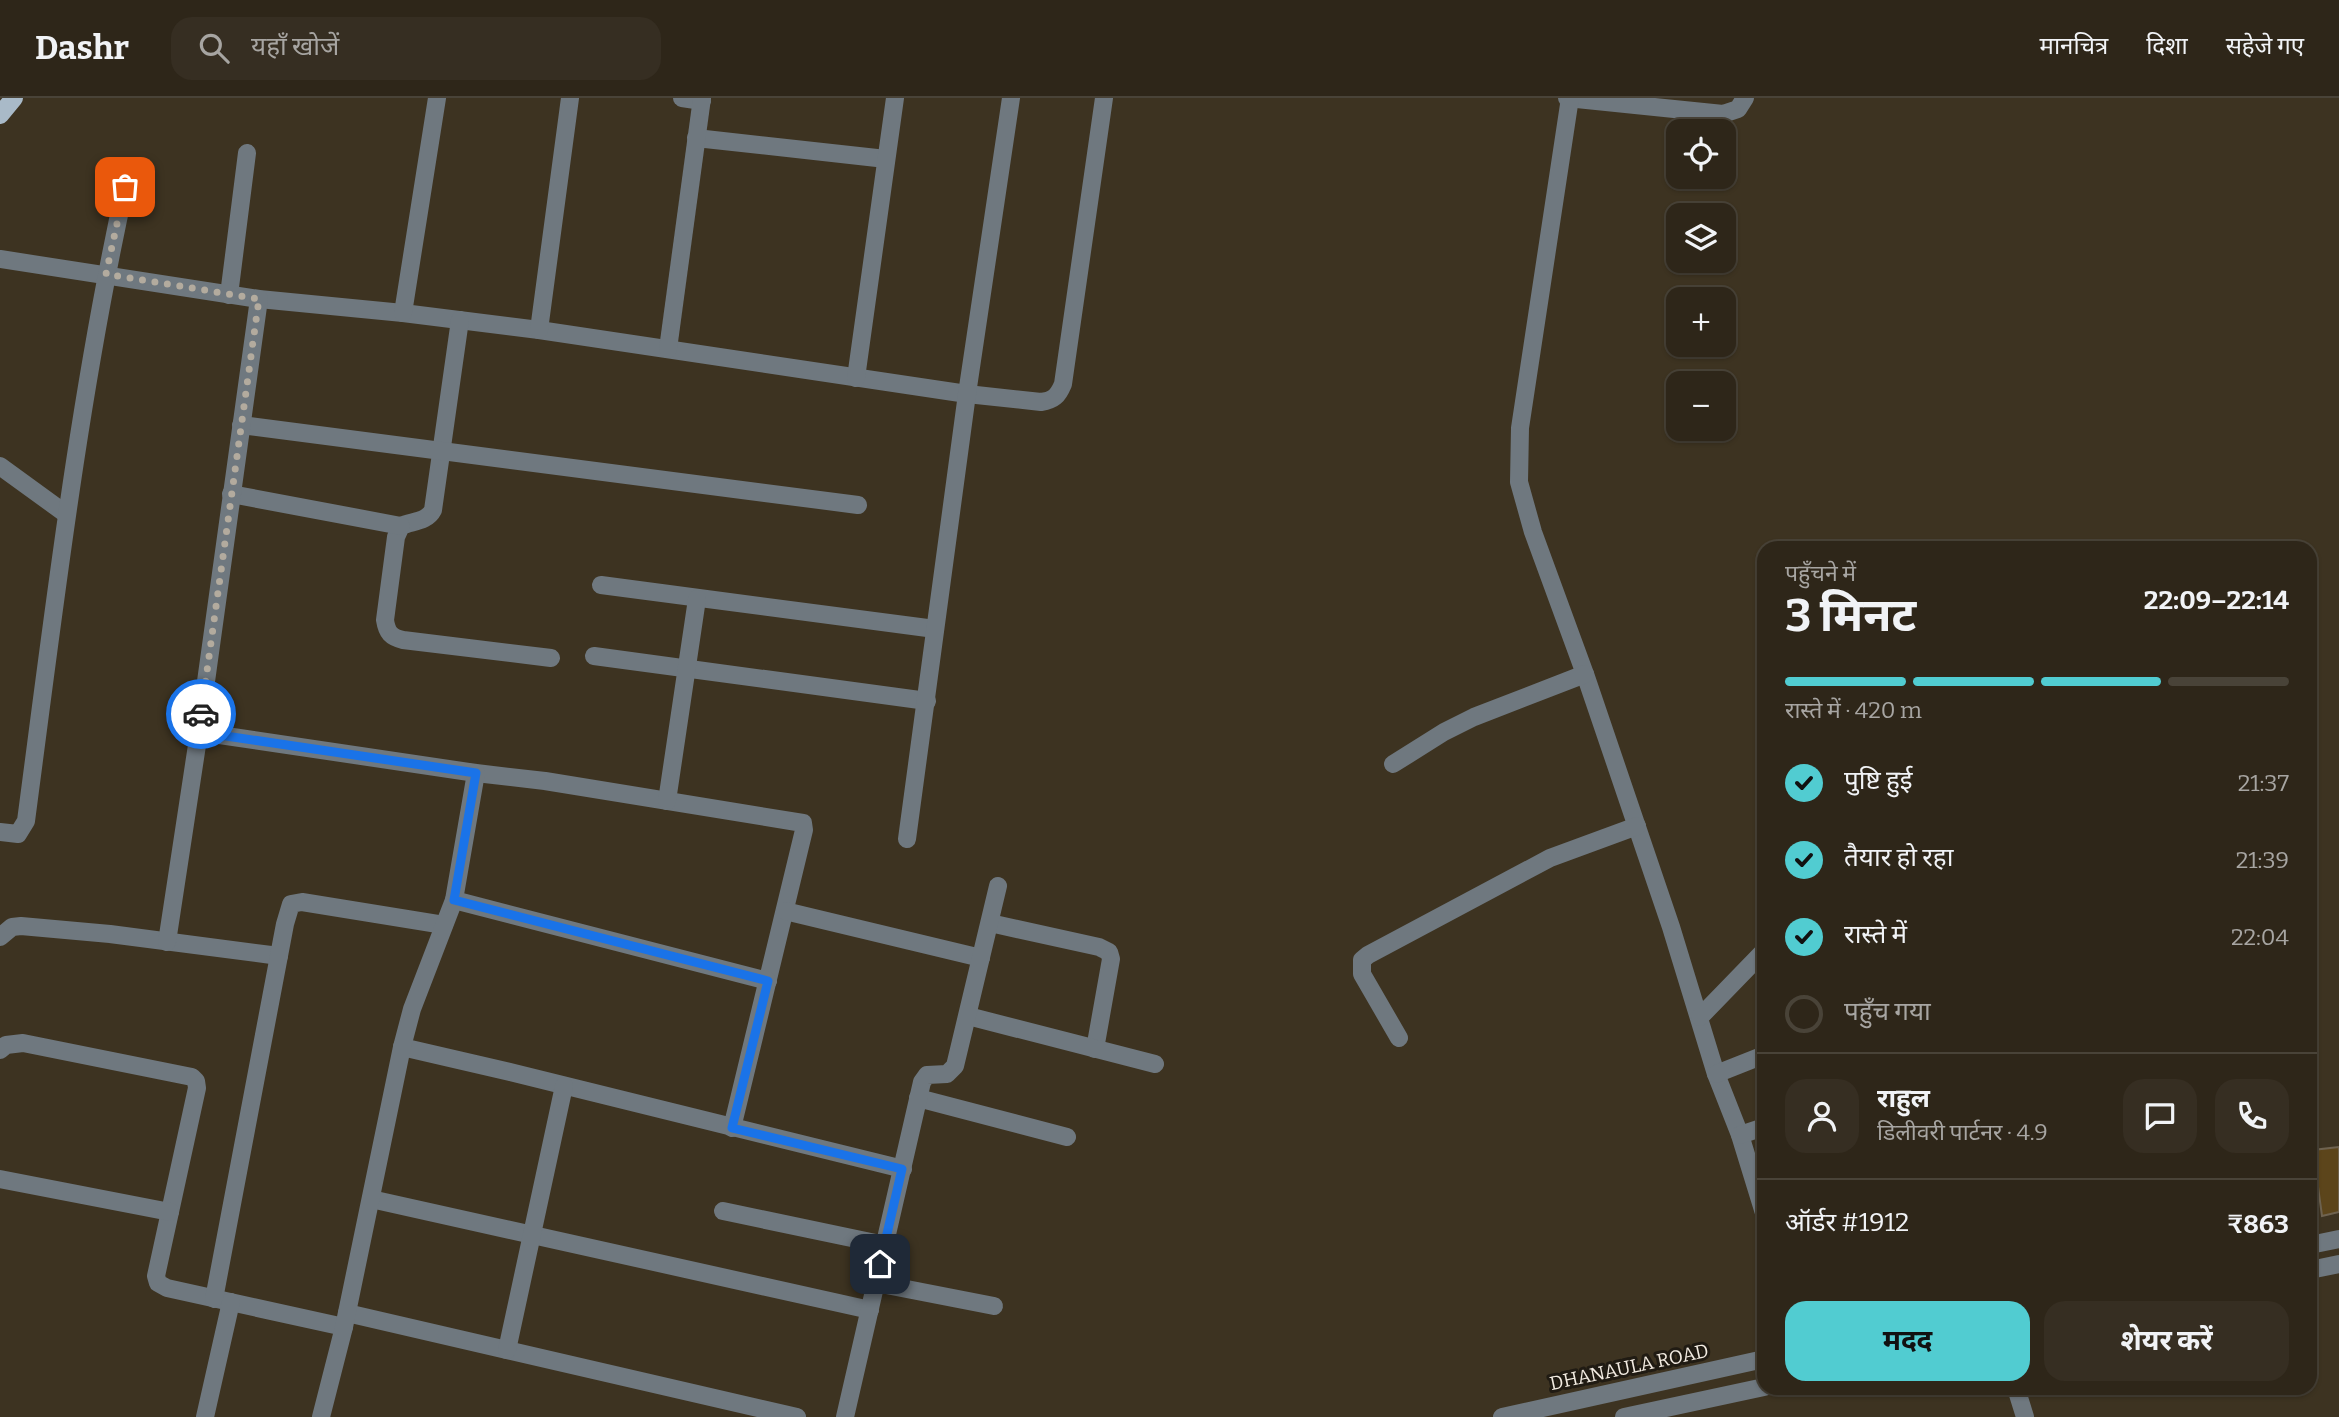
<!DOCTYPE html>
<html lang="hi">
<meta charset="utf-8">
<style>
body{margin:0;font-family:Bitter,"Noto Sans Devanagari",serif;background:#362e22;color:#f1f3f6;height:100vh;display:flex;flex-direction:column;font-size:26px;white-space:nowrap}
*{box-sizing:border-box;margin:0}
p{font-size:23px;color:#a7a5a2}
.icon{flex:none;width:38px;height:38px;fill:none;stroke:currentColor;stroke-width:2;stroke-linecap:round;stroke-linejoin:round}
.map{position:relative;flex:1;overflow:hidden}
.sheet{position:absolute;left:1757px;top:443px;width:560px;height:854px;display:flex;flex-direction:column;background:#2e2619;border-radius:21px;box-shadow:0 2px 5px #0004,0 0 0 2px #494338}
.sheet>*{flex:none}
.controls{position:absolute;left:1666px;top:21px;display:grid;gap:14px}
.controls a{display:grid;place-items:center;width:70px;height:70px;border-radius:14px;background:#2e2619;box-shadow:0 2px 5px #0004,0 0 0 2px #494338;font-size:35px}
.pin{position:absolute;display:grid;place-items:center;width:60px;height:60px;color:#fff;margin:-30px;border-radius:14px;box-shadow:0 4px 10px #0006}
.courier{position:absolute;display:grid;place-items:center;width:70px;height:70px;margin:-35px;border:5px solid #1a73e8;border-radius:50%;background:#fff;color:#222;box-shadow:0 2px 9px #0007}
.head em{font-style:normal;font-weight:700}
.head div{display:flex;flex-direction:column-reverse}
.head{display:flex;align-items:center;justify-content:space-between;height:119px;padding:0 28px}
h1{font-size:46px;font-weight:700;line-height:52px}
.bar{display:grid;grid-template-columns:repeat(4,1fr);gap:10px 7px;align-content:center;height:84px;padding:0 28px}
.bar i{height:9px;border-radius:5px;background:#494338}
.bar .on{background:#51ccd1}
.bar p{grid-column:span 4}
.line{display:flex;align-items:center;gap:18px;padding:0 28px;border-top:2px solid #494338}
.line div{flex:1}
.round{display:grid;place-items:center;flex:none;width:74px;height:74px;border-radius:21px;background:#362e22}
ol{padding:0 28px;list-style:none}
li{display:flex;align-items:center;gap:21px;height:77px}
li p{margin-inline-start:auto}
li .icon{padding:7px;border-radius:50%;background:#51ccd1;color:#111;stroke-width:4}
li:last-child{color:#a7a5a2}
li i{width:38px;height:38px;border:4px solid #494338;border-radius:50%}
.button{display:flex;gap:14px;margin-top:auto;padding:14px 28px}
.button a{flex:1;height:80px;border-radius:21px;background:#51ccd1;color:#111;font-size:28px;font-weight:700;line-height:80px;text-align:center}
.button a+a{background:#362e22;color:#f1f3f6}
header{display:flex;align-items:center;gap:42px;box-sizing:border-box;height:98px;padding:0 35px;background:#2e2619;border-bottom:2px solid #494338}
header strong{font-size:33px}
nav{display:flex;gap:38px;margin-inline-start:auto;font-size:24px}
.search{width:490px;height:63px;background:#362e22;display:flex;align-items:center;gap:18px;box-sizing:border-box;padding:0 24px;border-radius:21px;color:#a7a5a2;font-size:26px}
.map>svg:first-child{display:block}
</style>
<header>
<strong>Dashr</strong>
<div class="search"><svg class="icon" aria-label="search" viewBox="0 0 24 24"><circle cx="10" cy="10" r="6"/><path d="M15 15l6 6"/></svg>यहाँ खोजें</div>
<nav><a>मानचित्र</a><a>दिशा</a><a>सहेजे गए</a></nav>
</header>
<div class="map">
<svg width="2339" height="1319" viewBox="0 0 2339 1319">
<rect width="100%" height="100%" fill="#3d3321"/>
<path fill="#5c451b" stroke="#6f6350" stroke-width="2" d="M2339 1049V1114L2322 1118 2313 1052Z"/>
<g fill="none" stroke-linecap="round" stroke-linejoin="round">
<g stroke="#6f787f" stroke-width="18">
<path d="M682 0 702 3"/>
<path d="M1567 0 1723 16 1738 11 1745 0"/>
<path d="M1570 0 1520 330 1519 384 1533 434 1585 576 1671 829 1716 976 1740 1037 1764 1115"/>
<path d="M696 40 886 61"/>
<path d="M0 161 259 201 403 215 539 232 967 296 1041 304C1054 302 1058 298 1063 286L1104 0"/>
<path d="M229 197 247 55"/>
<path d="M403 215 437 0"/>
<path d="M460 222 433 412C427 424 412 423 401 428L396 439 385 522C387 535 391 539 403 542L551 560"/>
<path d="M539 232 570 0"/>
<path d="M668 251 702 0"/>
<path d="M856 280 895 0"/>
<path d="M241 327 858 407"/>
<path d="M0 368 66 416"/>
<path d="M231 396 401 428"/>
<path d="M601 487 935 531"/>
<path d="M594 558 927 603"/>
<path d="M199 634 476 675 545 683 803 725 804 732 732 1030"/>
<path d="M1393 666 1444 634 1474 619 1585 576"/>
<path d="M667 703 697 501"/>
<path d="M0 734 18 736 26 723C54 511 79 299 125 89"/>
<path d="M907 741 967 296 1011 0"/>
<path d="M454 802 768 883"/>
<path d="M785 813 981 860"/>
<path d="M990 825 1099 849 1109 854 1111 861 1095 951"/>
<path d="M0 839 12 829 21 828 110 836 279 858"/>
<path d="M167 844 199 634 259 201"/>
<path d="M968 918 1155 966"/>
<path d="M1700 919 1764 853"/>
<path d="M1399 940 1362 876V862L1368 857 1550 760 1637 728"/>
<path d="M402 949 510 974 903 1071"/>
<path d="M0 952 6 947 23 945 192 979 196 983 197 990 156 1178 158 1185 167 1190 344 1229"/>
<path d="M1716 976 1764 957"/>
<path d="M918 1000 1067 1039"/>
<path d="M1740 1037 1764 1029"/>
<path d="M0 1081 170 1114"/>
<path d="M371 1101 870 1212"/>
<path d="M723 1113 885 1147"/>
<path d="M2310 1147 2339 1141"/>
<path d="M2310 1172 2339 1166"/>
<path d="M876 1185 994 1208"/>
<path d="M214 1201 285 826 291 806 302 804 444 827"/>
<path d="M347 1215 797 1319"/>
<path d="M507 1252 564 988"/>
<path d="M2016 1290 2025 1319"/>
<path d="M205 1319 231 1204"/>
<path d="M321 1319 344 1229 402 949 412 911 454 802 476 675"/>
<path d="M845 1319 922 984 927 977 947 976 955 968 998 788"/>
<path d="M1502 1319 1764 1261"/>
<path d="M1624 1319 1764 1289"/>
</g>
<path stroke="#a9bac8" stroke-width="18" d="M0 17 14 0"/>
</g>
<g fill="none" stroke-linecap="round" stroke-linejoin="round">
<path stroke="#b3ab9e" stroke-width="7" stroke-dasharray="0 12.6" d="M125 89 106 176 259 201 201 616"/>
<path stroke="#1a73e8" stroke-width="9" d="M201 616 199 634 476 675 454 802 768 883 732 1030 902 1071 880 1166"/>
</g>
<g text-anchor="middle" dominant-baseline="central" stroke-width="6" stroke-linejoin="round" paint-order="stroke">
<g font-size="19" fill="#f3ece2" stroke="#201b13">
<text transform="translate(1629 1269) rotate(-12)">DHANAULA ROAD</text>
</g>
</g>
</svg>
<div class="controls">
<a><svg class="icon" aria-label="locate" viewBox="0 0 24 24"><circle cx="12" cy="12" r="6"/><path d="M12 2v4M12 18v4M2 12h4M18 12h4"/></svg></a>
<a><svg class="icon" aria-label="layers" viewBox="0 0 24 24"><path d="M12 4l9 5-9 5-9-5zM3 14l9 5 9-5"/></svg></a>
<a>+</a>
<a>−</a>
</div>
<div class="pin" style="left:125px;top:89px;background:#ea580c"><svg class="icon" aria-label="bag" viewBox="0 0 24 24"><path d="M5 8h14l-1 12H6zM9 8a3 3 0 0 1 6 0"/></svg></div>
<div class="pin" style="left:880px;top:1166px;background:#1f2937"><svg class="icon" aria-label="home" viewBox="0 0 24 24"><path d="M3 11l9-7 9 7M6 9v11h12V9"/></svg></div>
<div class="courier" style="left:201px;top:616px"><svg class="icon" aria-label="car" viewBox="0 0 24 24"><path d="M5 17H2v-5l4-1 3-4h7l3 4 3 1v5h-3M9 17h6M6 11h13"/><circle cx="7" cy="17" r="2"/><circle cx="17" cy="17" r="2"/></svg></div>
<section class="sheet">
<div class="head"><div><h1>3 मिनट</h1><p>पहुँचने में</p></div><em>22:09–22:14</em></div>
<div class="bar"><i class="on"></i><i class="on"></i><i class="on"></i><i></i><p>रास्ते में · 420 m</p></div>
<ol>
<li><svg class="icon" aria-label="check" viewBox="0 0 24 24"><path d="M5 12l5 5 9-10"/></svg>पुष्टि हुई<p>21:37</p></li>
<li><svg class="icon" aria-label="check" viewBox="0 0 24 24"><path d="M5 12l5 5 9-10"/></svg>तैयार हो रहा<p>21:39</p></li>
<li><svg class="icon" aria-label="check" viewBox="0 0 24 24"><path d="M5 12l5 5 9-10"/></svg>रास्ते में<p>22:04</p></li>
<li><i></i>पहुँच गया</li>
</ol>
<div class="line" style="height:126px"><a class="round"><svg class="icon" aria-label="person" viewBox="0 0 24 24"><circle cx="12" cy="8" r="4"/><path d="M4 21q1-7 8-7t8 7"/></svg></a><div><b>राहुल</b><p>डिलीवरी पार्टनर · 4.9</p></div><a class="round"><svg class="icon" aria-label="chat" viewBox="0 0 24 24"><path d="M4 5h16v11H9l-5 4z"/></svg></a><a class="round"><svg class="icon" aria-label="phone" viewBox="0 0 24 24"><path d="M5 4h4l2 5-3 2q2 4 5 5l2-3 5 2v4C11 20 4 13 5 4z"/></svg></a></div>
<div class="line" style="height:91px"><div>ऑर्डर #1912</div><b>₹863</b></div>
<div class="button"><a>मदद</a><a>शेयर करें</a></div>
</section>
</div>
